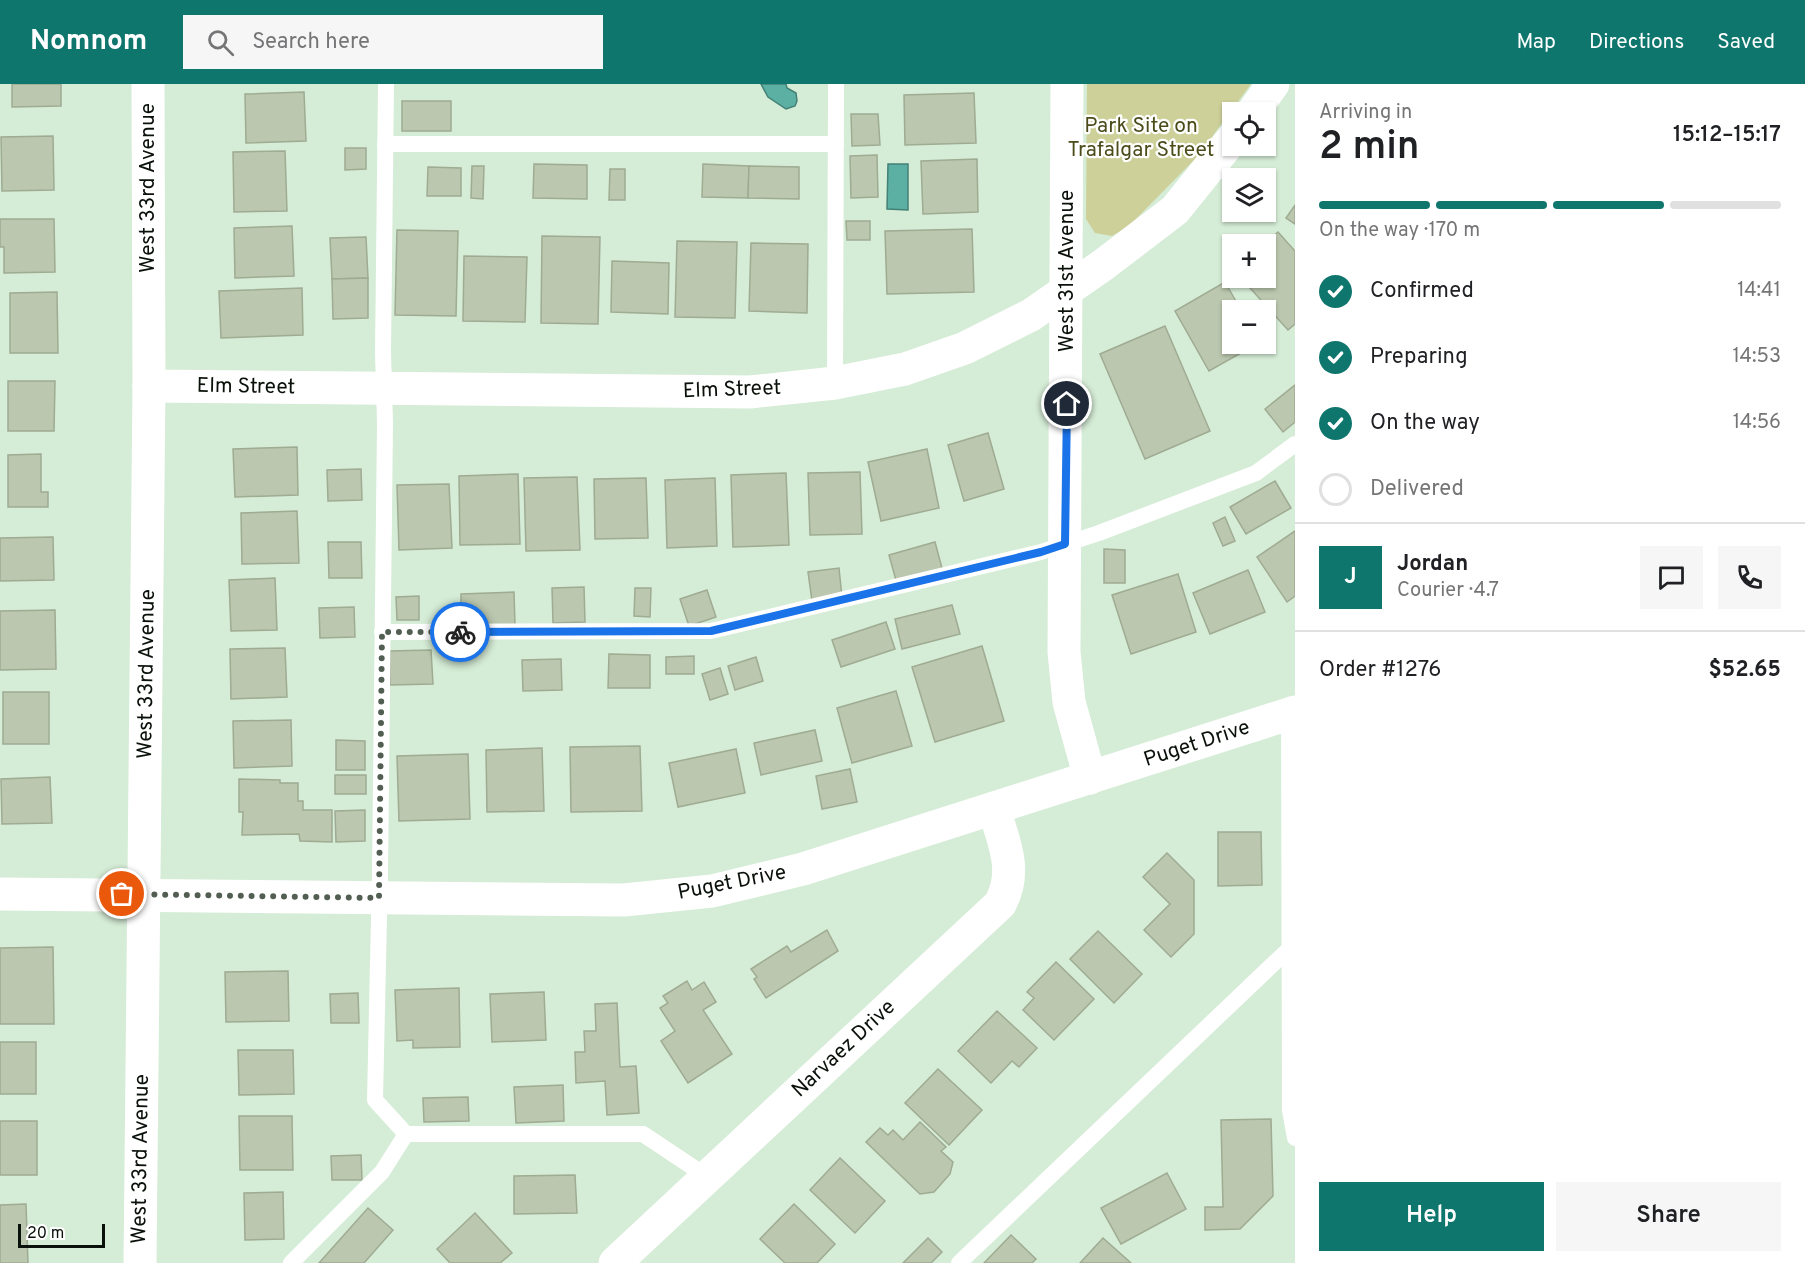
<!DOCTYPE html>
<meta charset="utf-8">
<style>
body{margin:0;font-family:Overpass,sans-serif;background:#f6f6f6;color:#202124;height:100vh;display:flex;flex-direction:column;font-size:22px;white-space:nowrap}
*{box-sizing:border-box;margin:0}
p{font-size:20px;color:#757577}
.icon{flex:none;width:33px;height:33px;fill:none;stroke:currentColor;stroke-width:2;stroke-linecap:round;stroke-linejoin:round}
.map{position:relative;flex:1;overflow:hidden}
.side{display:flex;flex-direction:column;background:#fff;width:510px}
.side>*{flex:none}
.fabs{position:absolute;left:1222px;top:18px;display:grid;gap:12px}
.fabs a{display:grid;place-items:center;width:54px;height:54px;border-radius:0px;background:#fff;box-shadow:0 2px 4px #0004;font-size:30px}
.scale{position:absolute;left:18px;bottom:15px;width:87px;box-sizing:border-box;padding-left:6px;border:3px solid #0a110a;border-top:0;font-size:16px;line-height:21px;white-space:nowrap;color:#0a110a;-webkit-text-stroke:4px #fff;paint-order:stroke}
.pin{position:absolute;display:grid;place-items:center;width:51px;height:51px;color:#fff;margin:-26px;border:3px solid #fff;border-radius:50%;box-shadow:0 2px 6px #0007}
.courier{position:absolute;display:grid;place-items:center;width:60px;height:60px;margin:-30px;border:4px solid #1a73e8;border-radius:50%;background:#fff;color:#222;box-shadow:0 2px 8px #0007}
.summary em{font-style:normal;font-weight:600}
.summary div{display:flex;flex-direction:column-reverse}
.summary{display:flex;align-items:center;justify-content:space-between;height:102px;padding:0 24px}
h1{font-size:39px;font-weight:600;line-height:45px}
.bar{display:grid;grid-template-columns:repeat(4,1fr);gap:9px 6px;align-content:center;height:72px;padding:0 24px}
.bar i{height:8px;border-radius:4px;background:#e0e0e0}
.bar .active{background:#0f766e}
.bar p{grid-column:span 4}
.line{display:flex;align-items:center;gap:15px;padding:0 24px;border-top:2px solid #e0e0e0}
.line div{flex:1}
.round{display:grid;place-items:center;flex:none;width:63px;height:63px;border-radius:0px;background:#f6f6f6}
ol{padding:0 24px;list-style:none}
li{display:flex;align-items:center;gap:18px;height:66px}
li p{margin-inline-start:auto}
li .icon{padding:6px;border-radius:50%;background:#0f766e;color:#fff;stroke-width:4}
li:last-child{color:#757577}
li i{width:33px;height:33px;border:3px solid #e0e0e0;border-radius:50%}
.button{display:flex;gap:12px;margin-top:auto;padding:12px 24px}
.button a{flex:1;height:69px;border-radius:0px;background:#0f766e;color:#fff;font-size:24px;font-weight:600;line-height:69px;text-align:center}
.button a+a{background:#f6f6f6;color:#202124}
header{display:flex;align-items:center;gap:36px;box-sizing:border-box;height:84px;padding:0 30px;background:#0f766e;color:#fff}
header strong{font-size:28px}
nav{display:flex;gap:33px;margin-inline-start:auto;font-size:21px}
.search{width:420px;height:54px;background:#f6f6f6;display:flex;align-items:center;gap:15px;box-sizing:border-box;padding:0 21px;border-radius:0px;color:#757577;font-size:22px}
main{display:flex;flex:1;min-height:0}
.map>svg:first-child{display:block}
</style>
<header>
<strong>Nomnom</strong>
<div class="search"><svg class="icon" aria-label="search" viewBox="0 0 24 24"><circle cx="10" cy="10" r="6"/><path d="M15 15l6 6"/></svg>Search here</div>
<nav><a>Map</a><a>Directions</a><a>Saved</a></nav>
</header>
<main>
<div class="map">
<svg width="1295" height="1179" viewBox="0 0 1295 1179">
<rect width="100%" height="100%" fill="#d5ecd6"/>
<path fill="#ced09a" d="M1087 0H1251L1197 73 1129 142 1112 152 1095 149 1086 135Z"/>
<g fill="#5bb0a3" stroke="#438075" stroke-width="1.5">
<path d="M761 0H786L787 4 796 9 797 17 795 22 786 25 768 13Z"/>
<path d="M888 80H908V126L887 125Z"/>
</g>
<g fill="#bbc7ae" stroke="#9fab92" stroke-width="1.5">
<path d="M12 0H61V22L12 23Z"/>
<path d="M304 8 306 57 246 59 245 10Z"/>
<path d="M974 9 976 59 905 61 904 11Z"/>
<rect x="402" y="17" width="49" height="30"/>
<path d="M851 30H878L880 61 852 62Z"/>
<path d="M53 52 54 106 2 107 1 53Z"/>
<path d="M345 64H366V85L345 86Z"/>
<path d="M285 67 287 127 234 128 233 68Z"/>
<path d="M877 71 878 113 851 114 850 72Z"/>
<path d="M977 75 978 128 923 130 921 77Z"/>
<path d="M534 80 587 81V115L533 114Z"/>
<path d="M703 80 749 82 748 114 702 113Z"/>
<path d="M472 82H484L483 115 471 114Z"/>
<path d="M749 82 799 83V115L748 114Z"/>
<path d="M428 83 461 84V112H427Z"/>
<path d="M610 85H625V116H609Z"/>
<path d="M1295 121V140L1286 134Z"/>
<path d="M0 135H54L55 188 4 189V163H0Z"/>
<path d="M846 137H870V156H847Z"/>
<path d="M292 142 294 192 235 194 234 144Z"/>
<path d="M972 145 974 208 887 210 885 147Z"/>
<path d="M397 146 458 147 456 232 395 231Z"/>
<path d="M1278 148 1295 167V240L1288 246 1241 194H1266V160H1264Z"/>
<path d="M542 152 600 153 598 240 541 239Z"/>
<path d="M366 153 368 194 332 195 330 154Z"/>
<path d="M677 157 737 158 735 234 675 233Z"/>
<path d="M751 159 808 160 807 229 749 227Z"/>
<path d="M464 172 527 173 525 238 463 237Z"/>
<path d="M612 177 669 179 668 230 611 228Z"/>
<path d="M368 194V234L333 235 332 195Z"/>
<path d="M1225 198 1241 226H1233V260H1257L1209 287 1175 227Z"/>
<path d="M302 204 303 251 221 254 219 207Z"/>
<path d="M57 208 58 269H10V209Z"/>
<path d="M1165 242 1210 347 1145 375 1100 270Z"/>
<path d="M8 297H55L54 347H8Z"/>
<path d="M1295 301V338L1283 348 1265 325Z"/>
<path d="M988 349 1004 405 964 417 948 361Z"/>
<path d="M297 363 298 411 235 413 233 365Z"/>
<path d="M927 365 939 424 881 437 868 378Z"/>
<path d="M41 370V408H48V423H8V371Z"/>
<path d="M361 385 362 416 328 417 327 386Z"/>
<path d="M860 388 862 450 810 451 808 389Z"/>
<path d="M786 389 789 461 733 463 731 391Z"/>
<path d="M518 390 520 460 460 461 459 392Z"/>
<path d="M577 393 580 466 526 467 524 394Z"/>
<path d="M646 394 648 454 595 455 594 395Z"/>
<path d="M715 394 717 462 667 464 665 396Z"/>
<path d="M1275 397 1291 424 1246 450 1230 423Z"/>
<path d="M449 400 452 464 399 466 397 401Z"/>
<path d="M297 427 299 479 242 480 241 429Z"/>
<path d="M1225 433 1235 457 1223 462 1213 439Z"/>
<path d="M1295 447V512L1287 518 1257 473Z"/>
<path d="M53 453 54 496 0 497V454Z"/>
<path d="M328 458H361L362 494H329Z"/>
<path d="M935 458 943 488 897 500 889 471Z"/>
<path d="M1104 465 1125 466V499H1104Z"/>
<path d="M839 484 842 513 812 517 808 488Z"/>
<path d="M1248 486 1265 528 1210 550 1193 509Z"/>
<path d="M1178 490 1196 548 1131 570 1112 511Z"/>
<path d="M275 494 277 546 231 547 229 496Z"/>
<path d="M584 503 585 538 553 539 552 504Z"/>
<path d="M635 504H651L650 533 634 532Z"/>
<path d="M707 506 716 533 689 542 680 515Z"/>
<path d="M514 508 515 541 461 543V510Z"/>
<path d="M419 512V536H397L396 513Z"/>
<path d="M952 521 960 550 902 565 895 535Z"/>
<path d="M354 523 355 553 320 554 319 524Z"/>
<path d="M55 526 56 585 0 586V527Z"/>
<path d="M886 538 895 565 841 583 832 556Z"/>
<path d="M982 562 1004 637 935 658 912 583Z"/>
<path d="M285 564 287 613 231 615 230 565Z"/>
<path d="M431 566 433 600 390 601V567Z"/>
<path d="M609 570 650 571V604H608Z"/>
<path d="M694 572V590H666V573Z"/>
<path d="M756 573 763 597 735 606 728 582Z"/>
<path d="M561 575 562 606 523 607 522 576Z"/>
<path d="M720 584 728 610 710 616 702 590Z"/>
<path d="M896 607 912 662 852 679 837 624Z"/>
<rect x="3" y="608" width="46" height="52"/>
<path d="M291 636 292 682 234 684 233 637Z"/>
<path d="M815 646 822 677 761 691 754 659Z"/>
<path d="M336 656 365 657V686H336Z"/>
<path d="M640 662 642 727 571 728 570 663Z"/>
<path d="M542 664 544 727 487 728 486 666Z"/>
<path d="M736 665 745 709 678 723 669 679Z"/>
<path d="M468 670 470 735 399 737 397 672Z"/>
<path d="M850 685 857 718 822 725 816 692Z"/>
<rect x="335" y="691" width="31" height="19"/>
<path d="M50 693 52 739 2 740 1 695Z"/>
<path d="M239 695 280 696V699H298V717H303V726H332V758L300 757 299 750 242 751 243 728H239Z"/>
<path d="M365 726V757L336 758 335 727Z"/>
<path d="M1218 748H1261L1262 801 1218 802Z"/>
<path d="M1167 769 1194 796V850L1171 873 1144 846 1170 820 1143 793Z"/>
<path d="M827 846 838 867 766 914 754 895 757 893 751 885 787 862 791 868Z"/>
<path d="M1098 847 1142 890 1114 919 1070 875Z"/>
<path d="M53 863 54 940H0V864Z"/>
<path d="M1056 878 1094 915 1054 956 1023 926 1034 914 1027 908Z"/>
<path d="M288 887 289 937 226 938 225 888Z"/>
<path d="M687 897 692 906 704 898 716 918 703 926 732 970 688 999 661 957 675 947 660 924 668 919 663 912Z"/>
<path d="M459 904 460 963 413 964V956L397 957 395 906Z"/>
<path d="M544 908 546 956 492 958 490 910Z"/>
<path d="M358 909 359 939H331L330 910Z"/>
<path d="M617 919 620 983 636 982 639 1029 607 1031 605 997 576 999 575 968H585L584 947H596L595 920Z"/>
<path d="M997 927 1037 964 1019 983 1012 977 991 999 958 967Z"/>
<rect x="0" y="958" width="36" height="52"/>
<path d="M238 966H293L294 1010 239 1011Z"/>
<path d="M938 985 982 1026 949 1061 905 1019Z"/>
<path d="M563 1001 564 1037 516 1039 514 1003Z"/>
<path d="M468 1013 469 1037 424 1038 423 1014Z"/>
<path d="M239 1032H292L293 1086H240Z"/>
<path d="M1271 1035 1273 1112 1240 1145 1205 1146V1123H1223L1221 1036Z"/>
<rect x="0" y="1037" width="37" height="54"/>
<path d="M920 1038 946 1063 941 1067 953 1078 950 1090 934 1108 920 1110 866 1058 880 1044 888 1051 893 1046 903 1056Z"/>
<path d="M361 1071 362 1096H332L331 1072Z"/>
<path d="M840 1074 885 1117 855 1149 810 1106Z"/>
<path d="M1167 1089 1186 1125 1121 1160 1101 1124Z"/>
<path d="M575 1091 577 1129 514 1130V1092Z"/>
<path d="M283 1108 284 1155 245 1156 244 1109Z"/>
<path d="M26 1120 28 1179H0V1121Z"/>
<path d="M794 1120 835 1160 817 1179H785L760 1155Z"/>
<path d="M368 1124 393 1146 364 1179H319Z"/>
<path d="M475 1129 512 1169 500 1179H450L437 1165Z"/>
<path d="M1011 1151 1036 1175 1032 1179H984Z"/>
<path d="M928 1154 942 1168 931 1179H903Z"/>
<path d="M1103 1154 1131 1179H1080Z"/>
</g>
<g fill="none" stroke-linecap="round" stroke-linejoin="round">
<g stroke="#fff" stroke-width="16">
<path d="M386 0 383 269 385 339 380 788 375 1016 406 1050H643L706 1092"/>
<path d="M385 60H836"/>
<path d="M835 299 836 0"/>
<path d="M382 548 711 547 1041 468 1099 449 1256 389 1295 360"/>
<path d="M1289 631 1290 1026 1295 1054"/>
<path d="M291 1179 382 1088 406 1050"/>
<path d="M959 1179 1290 864"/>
</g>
<g stroke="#fff" stroke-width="33">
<path d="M1067 0 1064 568 1069 618 1090 694"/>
<path d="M1253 28 1273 0"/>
<path d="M149 302 750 308 835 299 905 285 965 264 1031 231 1103 181 1175 126 1233 54"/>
<path d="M615 1179 1000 820C1018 787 1004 759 994 725"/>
</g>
<g stroke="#fff" stroke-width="33">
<path d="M0 810 624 816 712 807 803 785 1295 628"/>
<path d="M140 1179 149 302 148 0"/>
</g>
</g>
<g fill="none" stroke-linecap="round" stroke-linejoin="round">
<path stroke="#515e51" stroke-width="6" stroke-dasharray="0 10.8" d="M122 810 379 814 382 548H460"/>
<path stroke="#1a73e8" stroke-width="8" d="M460 548 711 547 1041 468 1065 460 1067 320"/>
</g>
<g text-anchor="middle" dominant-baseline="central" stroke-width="4.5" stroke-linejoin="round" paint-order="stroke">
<g font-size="21" fill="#4b4c1a" stroke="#fff">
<text x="1141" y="42">Park Site on<tspan x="1141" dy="24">Trafalgar Street</tspan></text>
</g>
<g font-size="21" fill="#0a110a" stroke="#fff">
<text transform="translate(148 104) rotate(-90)">West 33rd Avenue</text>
<text transform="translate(1067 187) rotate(-90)">West 31st Avenue</text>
<text transform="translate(246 303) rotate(1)">Elm Street</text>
<text transform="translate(732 306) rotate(-2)">Elm Street</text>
<text transform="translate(147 590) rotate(-89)">West 33rd Avenue</text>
<text transform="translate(1197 660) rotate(-18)">Puget Drive</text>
<text transform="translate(732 799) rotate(-11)">Puget Drive</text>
<text transform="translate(844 965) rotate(-43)">Narvaez Drive</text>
<text transform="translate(141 1075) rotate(-89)">West 33rd Avenue</text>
</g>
</g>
</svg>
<div class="fabs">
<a><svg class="icon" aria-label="locate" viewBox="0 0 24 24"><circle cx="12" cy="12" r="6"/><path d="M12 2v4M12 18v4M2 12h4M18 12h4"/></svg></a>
<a><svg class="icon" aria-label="layers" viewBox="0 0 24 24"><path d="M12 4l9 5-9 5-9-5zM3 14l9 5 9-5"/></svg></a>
<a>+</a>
<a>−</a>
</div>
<div class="scale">20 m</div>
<div class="pin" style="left:122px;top:810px;background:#ea580c"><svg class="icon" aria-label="bag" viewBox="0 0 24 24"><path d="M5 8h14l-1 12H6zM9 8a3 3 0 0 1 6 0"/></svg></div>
<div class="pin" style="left:1067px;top:320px;background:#1f2937"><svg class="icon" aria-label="home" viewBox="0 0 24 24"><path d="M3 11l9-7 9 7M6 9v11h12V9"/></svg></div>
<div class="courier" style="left:460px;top:548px"><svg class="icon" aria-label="bike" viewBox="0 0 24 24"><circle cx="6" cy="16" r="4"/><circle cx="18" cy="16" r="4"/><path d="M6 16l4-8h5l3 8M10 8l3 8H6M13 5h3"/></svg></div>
</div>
<section class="side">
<div class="summary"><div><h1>2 min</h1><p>Arriving in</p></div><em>15:12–15:17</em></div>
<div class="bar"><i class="active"></i><i class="active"></i><i class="active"></i><i></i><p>On the way · 170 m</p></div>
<ol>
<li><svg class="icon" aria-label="check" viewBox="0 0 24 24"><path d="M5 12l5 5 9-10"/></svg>Confirmed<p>14:41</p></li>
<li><svg class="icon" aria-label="check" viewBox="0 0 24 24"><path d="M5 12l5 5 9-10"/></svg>Preparing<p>14:53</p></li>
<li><svg class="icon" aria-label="check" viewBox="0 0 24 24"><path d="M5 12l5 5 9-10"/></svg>On the way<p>14:56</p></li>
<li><i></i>Delivered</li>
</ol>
<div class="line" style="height:108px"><b class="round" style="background:#0f766e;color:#fff">J</b><div><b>Jordan</b><p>Courier · 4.7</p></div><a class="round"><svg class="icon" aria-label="chat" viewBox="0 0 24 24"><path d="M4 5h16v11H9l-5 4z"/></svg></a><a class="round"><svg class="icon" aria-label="phone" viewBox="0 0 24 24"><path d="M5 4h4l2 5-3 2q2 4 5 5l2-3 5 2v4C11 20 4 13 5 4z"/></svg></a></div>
<div class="line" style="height:78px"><div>Order #1276</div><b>$52.65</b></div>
<div class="button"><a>Help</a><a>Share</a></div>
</section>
</main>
